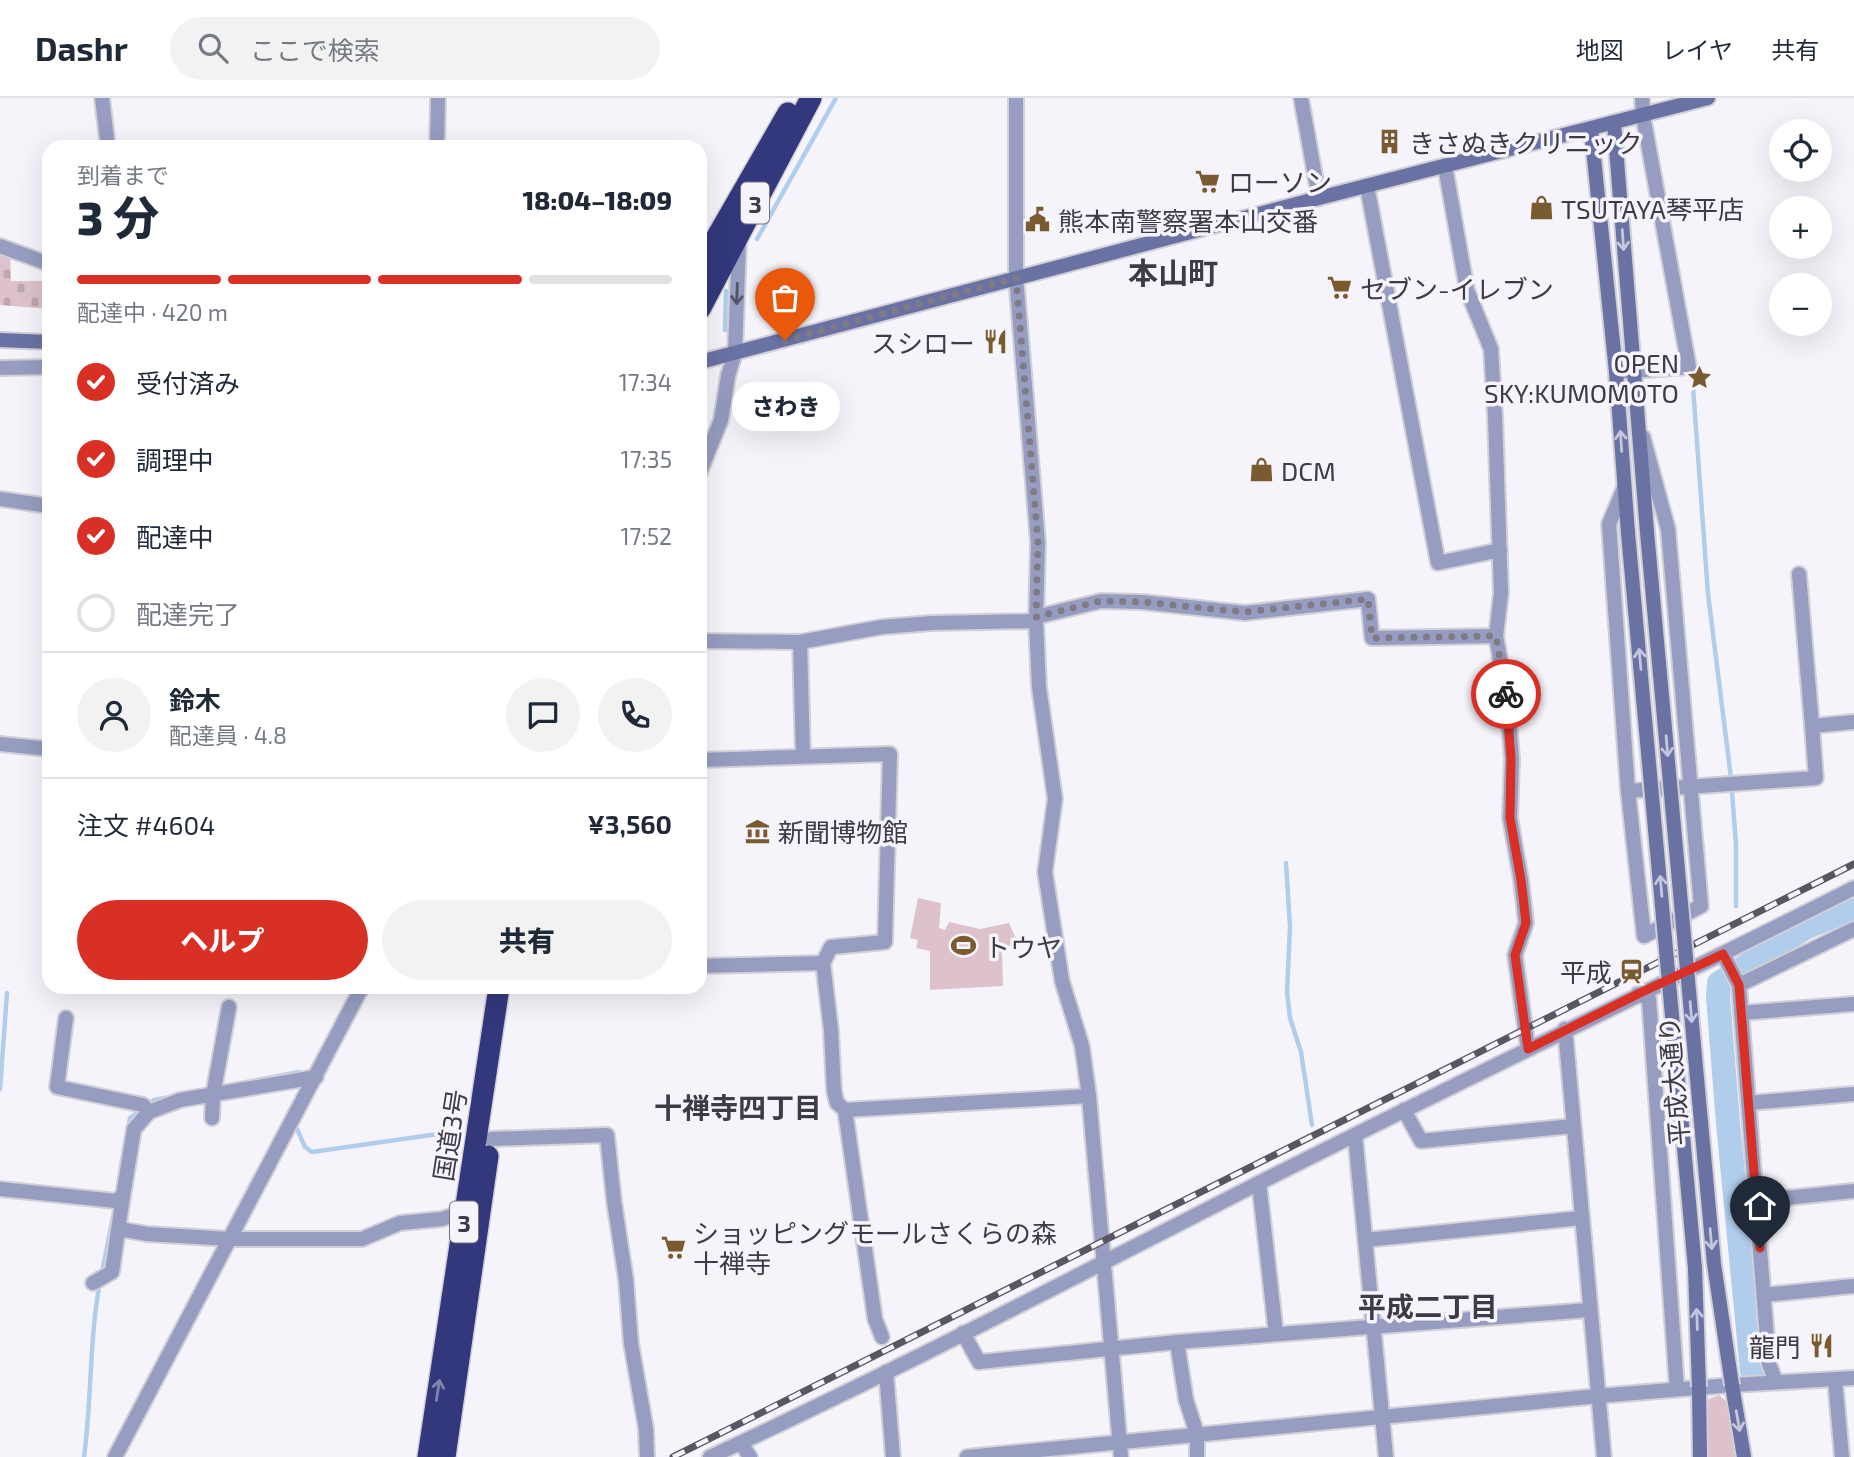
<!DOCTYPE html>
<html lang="ja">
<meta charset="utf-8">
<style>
body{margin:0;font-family:"Exo 2","Noto Sans JP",sans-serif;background:#f2f2f3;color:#1f2937;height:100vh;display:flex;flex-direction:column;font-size:26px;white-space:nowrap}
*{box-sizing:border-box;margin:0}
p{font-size:23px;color:#747a83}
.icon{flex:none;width:38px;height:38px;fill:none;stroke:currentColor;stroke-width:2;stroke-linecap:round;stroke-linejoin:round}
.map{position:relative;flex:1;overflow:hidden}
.sheet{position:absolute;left:42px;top:42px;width:665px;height:854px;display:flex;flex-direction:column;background:#fff;border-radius:21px;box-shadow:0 7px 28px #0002}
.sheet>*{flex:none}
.buttons{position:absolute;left:1769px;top:21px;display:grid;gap:14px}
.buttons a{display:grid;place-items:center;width:63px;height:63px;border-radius:50%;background:#fff;box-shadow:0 7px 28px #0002;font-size:35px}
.pin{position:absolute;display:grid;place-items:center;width:60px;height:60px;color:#fff;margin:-72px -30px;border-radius:50% 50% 50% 0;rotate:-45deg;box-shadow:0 0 7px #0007}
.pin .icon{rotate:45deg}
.courier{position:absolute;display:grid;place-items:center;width:70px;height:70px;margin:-35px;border:5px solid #d93025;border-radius:50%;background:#fff;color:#222;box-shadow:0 2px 9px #0007}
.bubble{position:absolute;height:49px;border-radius:24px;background:#fff;box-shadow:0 7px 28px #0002;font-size:23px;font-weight:800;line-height:49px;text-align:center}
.summary em{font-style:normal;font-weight:800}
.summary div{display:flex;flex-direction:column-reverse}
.summary{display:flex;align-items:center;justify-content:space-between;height:119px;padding:0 35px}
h1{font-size:46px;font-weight:800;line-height:52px}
.bar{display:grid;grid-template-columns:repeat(4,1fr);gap:10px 7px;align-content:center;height:84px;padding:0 35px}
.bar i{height:9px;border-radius:5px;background:#e0e1e3}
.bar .active{background:#d93025}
.bar p{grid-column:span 4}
.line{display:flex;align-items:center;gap:18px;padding:0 35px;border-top:2px solid #e0e1e3}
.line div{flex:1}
.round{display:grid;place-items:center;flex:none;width:74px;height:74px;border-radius:37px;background:#f2f2f3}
ol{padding:0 35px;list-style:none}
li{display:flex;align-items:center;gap:21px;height:77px}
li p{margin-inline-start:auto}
li .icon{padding:7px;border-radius:50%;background:#d93025;color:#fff;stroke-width:4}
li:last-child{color:#747a83}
li i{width:38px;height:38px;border:4px solid #e0e1e3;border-radius:50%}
.action{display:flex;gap:14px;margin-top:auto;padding:14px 35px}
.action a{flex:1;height:80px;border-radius:42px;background:#d93025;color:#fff;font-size:28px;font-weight:800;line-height:80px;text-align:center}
.action a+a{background:#f2f2f3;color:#1f2937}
header{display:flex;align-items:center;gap:42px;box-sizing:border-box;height:98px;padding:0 35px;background:#fff;border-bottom:2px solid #e0e1e3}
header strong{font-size:33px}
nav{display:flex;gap:38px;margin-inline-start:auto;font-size:24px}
.search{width:490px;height:63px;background:#f2f2f3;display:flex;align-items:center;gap:18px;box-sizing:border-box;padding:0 24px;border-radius:38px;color:#747a83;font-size:26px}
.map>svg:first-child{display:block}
</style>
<header>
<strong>Dashr</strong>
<div class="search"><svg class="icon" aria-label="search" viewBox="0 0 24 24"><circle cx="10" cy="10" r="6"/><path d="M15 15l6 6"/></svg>ここで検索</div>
<nav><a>地図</a><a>レイヤ</a><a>共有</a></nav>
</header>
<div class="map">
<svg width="1854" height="1359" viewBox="0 0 1854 1359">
<defs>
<pattern id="cemetery-stones" width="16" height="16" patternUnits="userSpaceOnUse" patternTransform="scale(1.75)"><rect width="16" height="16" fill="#ddc2cb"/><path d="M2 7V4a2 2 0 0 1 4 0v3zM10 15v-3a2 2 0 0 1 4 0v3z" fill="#bfa7b0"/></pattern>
</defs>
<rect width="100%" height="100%" fill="#f6f4fb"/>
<path fill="url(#cemetery-stones)" d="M0 148 10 151 11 183H43L44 164 49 166V211L0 207Z"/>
<g fill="#ddc2cb">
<path d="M918 800 941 805 939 830 945 832 949 824 980 831 1009 825 1018 845 1002 851 1003 888 930 892V853L916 850 918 842 910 840Z"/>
<path d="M1719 1297 1728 1305 1735 1359H1709L1706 1306 1709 1301Z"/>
</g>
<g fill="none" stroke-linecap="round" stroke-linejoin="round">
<g stroke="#b0cdeb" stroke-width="4.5">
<path d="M757 141 836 0"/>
<path d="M725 232 726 193"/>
<path d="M1693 289 1708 496 1731 680"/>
<path d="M1732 694 1736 747V808"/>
<path d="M1286 765 1290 829 1287 894 1290 920 1301 954 1312 1027"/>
<path d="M258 982 299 974"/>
<path d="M0 991 7 895"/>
<path d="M128 1031 130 1020 154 1002 171 999"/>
<path d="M297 1031 305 1049 312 1054 438 1036 467 1037"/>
<path d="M102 1175 113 1119"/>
<path d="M84 1359C92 1301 89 1242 100 1184"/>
</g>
<path stroke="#b0cdeb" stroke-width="24" d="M1752 1273 1728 1025 1718 899 1719 885 1805 830 1854 810"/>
<defs>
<g id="street">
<path d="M102 0 108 49"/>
<path d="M1016 0V179L1038 445 1036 523"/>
<path d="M1301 0 1319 100"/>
<path d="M437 49 438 0"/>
<path d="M1445 68 1467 192 1491 251 1495 318 1501 495 1496 538 1507 601 1512 661 1510 720 1521 782 1526 825 1515 857 1528 951"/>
<path d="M1367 88 1438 465 1500 452"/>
<path d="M0 148 49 166"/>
<path d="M0 270 49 269"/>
<path d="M1616 274 1689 269 1643 18 1642 0"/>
<path d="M700 374 721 322 728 278 735 255 739 143"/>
<path d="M1624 390 1609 426 1628 693 1644 838 1701 808 1668 431 1643 339"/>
<path d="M0 401 49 408"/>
<path d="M1799 476 1812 628"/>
<path d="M1036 519 1101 503 1142 504 1245 515 1368 501 1372 540 1496 538"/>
<path d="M700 543 800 544 882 529 932 525 1036 523 1039 589 1055 701 1045 774 1062 883 1082 948 1089 998 1121 1359"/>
<path d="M800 544 803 658"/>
<path d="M0 646 49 651"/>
<path d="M700 662 890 656 885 844 831 849 823 865"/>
<path d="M1628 693 1816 680 1812 628 1854 624"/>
<path d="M1723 856 1739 887 1769 1266 1776 1284"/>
<path d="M700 868 823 865 831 932 834 993 837 1005 845 1012 875 1221 882 1239"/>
<path d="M1739 887 1854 831"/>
<path d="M1638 896 1649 901 1677 1291"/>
<path d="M1741 915 1854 906"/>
<path d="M66 920 57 989 143 1007 149 1014"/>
<path d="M1565 931 1604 1359"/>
<path d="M1749 1005 1854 996"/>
<path d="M845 1012 1089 998"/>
<path d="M1404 1012 1421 1043 1573 1028"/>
<path d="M212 1020 213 997 229 909"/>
<path d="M1355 1037 1386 1359"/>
<path d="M491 1041 607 1037 614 1103 626 1182 631 1245 646 1331 647 1359"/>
<path d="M1259 1085 1276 1236"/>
<path d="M0 1091 116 1103 123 1098 134 1031 149 1014 180 1002 316 979"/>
<path d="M1757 1103 1854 1093"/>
<path d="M119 1131 147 1136 230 1141H362L400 1125 442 1121 465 1113"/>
<path d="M1365 1142 1581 1120"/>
<path d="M93 1185 112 1174 123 1098"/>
<path d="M1764 1197 1854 1188"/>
<path d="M963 1235 979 1264 1177 1244 1589 1212"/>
<path d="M1177 1244 1186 1302 1197 1336V1359"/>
<path d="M886 1274 893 1359"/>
<path d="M1835 1282 1842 1359"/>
<path d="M741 1345 750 1359"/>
<path d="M115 1359 362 889"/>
<path d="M710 1359C896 1273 1078 1177 1261 1084 1458 984 1657 890 1854 790"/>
<path d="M967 1359 1598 1298 1732 1287 1854 1280"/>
</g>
<g id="secondary">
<path d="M1614 25 1647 434"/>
<path d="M1591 31 1616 274 1628 435"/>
<path d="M0 242 49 244"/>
<path d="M700 264 1319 100 1708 0"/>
<path d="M1732 1287 1744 1359"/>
<path d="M1699 1289 1700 1359"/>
</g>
<g id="highway">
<path d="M700 168 788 15"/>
<path d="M700 211 811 0"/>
<path d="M428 1359 499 889"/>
<path d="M445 1359 488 1058"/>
</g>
</defs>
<use href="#street" stroke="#d1cfd7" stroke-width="18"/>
<use href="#secondary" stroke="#d1cfd7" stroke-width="18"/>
<use href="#highway" stroke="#d1cfd7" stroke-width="24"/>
<use href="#street" stroke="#969dc0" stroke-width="14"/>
<use href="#secondary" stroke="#6a72a4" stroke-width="14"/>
<use href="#highway" stroke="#33387c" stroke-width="21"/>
<defs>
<path id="rail" d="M673 1359 1854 766"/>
</defs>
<use href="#rail" stroke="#5a5562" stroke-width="7"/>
<use href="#rail" stroke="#f6f4fb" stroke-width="4.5" stroke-dasharray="13" stroke-linecap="butt"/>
<defs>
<g id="secondary-bridge">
<path d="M1647 434 1714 1166 1732 1287"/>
<path d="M1628 435 1695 1170 1699 1289"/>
</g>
</defs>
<use href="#secondary-bridge" stroke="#d1cfd7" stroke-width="18" stroke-linecap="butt"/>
<use href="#secondary-bridge" stroke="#6a72a4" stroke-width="14"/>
</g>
<defs><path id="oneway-shaft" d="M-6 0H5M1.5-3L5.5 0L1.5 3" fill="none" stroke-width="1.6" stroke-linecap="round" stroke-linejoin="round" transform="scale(1.75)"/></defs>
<g stroke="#c5c6dd">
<use href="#oneway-shaft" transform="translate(1623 142) rotate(86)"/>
<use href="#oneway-shaft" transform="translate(1621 343) rotate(-94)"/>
<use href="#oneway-shaft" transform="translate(1640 561) rotate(-95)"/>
<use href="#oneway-shaft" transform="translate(1667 648) rotate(85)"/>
<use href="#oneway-shaft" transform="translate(1661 788) rotate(-95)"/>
<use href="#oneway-shaft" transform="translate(1691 914) rotate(85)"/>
<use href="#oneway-shaft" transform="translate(1711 1141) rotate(85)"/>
<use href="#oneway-shaft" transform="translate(1697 1221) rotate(-92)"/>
<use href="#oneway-shaft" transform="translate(1738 1323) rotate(80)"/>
</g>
<use stroke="#555365" href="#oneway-shaft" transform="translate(737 196) rotate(92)"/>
<use stroke="#8183af" href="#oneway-shaft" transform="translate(438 1292) rotate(-81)"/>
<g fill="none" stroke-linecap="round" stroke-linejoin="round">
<path stroke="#7f7b86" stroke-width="7" stroke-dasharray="0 12.6" d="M785 242 1016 180 1038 444 1036 519 1101 503 1142 504 1245 514 1368 501 1372 540 1496 538 1506 596"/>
<path stroke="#d93025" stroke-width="9" d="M1506 596 1511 661 1510 720 1521 782 1526 825 1515 857 1528 951 1638 896 1723 856 1739 887 1760 1150"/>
</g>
<defs>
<symbol id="building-bare" viewBox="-9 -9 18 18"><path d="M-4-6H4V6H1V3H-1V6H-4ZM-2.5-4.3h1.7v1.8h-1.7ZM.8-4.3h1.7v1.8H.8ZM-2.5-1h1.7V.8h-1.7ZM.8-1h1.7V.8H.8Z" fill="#7a5b30" stroke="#f6f4fb" stroke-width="2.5" paint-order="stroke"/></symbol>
<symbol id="supermarket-bare" viewBox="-9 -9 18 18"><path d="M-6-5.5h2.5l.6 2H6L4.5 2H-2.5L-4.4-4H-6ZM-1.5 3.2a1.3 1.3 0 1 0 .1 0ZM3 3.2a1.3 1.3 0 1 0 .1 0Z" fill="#7a5b30" stroke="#f6f4fb" stroke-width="2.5" paint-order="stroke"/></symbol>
<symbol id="shop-bare" viewBox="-9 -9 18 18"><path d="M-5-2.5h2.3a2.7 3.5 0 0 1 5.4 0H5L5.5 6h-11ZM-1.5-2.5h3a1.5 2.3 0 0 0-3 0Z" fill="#7a5b30" stroke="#f6f4fb" stroke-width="2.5" paint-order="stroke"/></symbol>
<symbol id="civic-bare" viewBox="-9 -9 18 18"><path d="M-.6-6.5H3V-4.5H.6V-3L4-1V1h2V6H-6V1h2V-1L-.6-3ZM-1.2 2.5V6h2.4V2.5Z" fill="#7a5b30" stroke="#f6f4fb" stroke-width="2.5" paint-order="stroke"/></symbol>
<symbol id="restaurant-bare" viewBox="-9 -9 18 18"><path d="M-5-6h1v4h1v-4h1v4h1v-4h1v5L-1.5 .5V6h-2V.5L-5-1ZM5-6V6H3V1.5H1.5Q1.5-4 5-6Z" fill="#7a5b30" stroke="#f6f4fb" stroke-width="2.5" paint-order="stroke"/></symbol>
<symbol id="sight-bare" viewBox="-9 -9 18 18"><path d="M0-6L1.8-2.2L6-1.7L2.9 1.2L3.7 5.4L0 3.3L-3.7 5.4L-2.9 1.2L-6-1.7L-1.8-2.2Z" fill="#7a5b30" stroke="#f6f4fb" stroke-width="2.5" paint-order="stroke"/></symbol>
<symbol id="museum-bare" viewBox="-9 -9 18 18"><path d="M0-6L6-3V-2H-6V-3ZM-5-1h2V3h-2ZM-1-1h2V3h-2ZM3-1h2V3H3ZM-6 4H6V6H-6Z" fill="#7a5b30" stroke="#f6f4fb" stroke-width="2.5" paint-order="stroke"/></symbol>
<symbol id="stadium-bare" viewBox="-9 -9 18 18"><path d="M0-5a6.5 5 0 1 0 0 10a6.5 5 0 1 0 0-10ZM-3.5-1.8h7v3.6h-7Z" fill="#7a5b30" stroke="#f6f4fb" stroke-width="2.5" paint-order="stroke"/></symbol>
<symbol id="station-bare" viewBox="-9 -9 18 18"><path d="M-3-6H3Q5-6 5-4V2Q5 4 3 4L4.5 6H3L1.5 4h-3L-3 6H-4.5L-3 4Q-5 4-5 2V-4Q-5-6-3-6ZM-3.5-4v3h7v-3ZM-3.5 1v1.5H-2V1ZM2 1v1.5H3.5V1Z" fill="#7a5b30" stroke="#f6f4fb" stroke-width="2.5" paint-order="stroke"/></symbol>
</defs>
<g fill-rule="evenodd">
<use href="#building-bare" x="1372" y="26" width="35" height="35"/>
<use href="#supermarket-bare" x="1190" y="66" width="35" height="35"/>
<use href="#shop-bare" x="1524" y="92" width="35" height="35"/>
<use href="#civic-bare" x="1020" y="104" width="35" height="35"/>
<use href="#supermarket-bare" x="1322" y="172" width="35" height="35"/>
<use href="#restaurant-bare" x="978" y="226" width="35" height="35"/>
<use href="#sight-bare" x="1682" y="262" width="35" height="35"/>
<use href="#shop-bare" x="1244" y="354" width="35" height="35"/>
<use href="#museum-bare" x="740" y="716" width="35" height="35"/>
<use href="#stadium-bare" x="946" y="830" width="35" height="35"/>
<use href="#station-bare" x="1614" y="856" width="35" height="35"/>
<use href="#supermarket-bare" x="656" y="1132" width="35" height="35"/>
<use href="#restaurant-bare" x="1804" y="1230" width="35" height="35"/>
</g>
<g text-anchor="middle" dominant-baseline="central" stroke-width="7" stroke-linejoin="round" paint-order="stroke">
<g fill="#f6f4fb" stroke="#76727d" stroke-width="2">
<rect x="741" y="84.5" width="28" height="41" rx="5"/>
<rect x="450" y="1103.5" width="28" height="41" rx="5"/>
</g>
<g font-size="24" font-weight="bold" fill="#3f3a47">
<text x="755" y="105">3</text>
<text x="464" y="1124">3</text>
</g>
<g font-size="26" fill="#3f3a47" stroke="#f6f4fb" text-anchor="start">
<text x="1409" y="44">きさぬきクリニック</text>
<text x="1228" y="83">ローソン</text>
<text x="1561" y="110">TSUTAYA琴平店</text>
<text x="1058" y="122">熊本南警察署本山交番</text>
<text x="1360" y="190">セブン-イレブン</text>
<text x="975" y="244" text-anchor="end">スシロー</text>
<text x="1679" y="264" text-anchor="end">OPEN<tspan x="1679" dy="30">SKY:KUMOMOTO</tspan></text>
<text x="1281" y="372">DCM</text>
<text x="778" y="733">新聞博物館</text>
<text x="984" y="848">トウヤ</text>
<text x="1612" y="873" text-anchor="end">平成</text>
<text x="693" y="1134">ショッピングモールさくらの森<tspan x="693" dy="30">十禅寺</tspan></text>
<text x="1801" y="1248" text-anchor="end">龍門</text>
</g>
<g font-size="26" fill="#3f3a47" stroke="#f6f4fb">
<text transform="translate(1673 983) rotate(-95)">平成大通り</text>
<text transform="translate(449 1037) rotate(-81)">国道3号</text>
</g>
<g font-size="28" font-weight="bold" fill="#3f3a47" stroke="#f6f4fb">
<text x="738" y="1009">十禅寺四丁目</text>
<text x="1428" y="1208">平成二丁目</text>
</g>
<g font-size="30" font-weight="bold" fill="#3f3a47" stroke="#f6f4fb">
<text x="1173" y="174">本山町</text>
</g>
</g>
</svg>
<div class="buttons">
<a><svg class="icon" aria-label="locate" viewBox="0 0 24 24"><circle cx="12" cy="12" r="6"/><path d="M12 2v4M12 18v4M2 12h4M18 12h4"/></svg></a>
<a>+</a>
<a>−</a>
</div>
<div class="pin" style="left:785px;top:242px;background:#ea580c"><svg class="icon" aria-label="bag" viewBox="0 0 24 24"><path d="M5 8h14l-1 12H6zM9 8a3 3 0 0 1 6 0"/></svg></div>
<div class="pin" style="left:1760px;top:1150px;background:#1f2937"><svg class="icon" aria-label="home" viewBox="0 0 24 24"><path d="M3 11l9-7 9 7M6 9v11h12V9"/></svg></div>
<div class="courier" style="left:1506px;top:596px"><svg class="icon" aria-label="bike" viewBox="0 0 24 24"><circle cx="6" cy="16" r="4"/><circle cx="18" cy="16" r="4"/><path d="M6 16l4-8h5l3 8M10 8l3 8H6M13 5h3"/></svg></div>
<div class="bubble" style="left:732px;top:284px;width:108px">さわき</div>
<section class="sheet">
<div class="summary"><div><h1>3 分</h1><p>到着まで</p></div><em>18:04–18:09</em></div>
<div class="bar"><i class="active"></i><i class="active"></i><i class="active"></i><i></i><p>配達中 · 420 m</p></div>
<ol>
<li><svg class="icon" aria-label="check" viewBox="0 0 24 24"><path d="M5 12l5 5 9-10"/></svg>受付済み<p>17:34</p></li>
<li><svg class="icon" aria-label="check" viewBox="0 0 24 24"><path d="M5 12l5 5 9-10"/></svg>調理中<p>17:35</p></li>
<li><svg class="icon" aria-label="check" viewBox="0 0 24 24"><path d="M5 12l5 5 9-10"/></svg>配達中<p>17:52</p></li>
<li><i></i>配達完了</li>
</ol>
<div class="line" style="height:126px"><a class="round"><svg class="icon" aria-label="person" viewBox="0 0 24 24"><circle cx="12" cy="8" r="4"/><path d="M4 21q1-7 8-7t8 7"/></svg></a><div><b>鈴木</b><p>配達員 · 4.8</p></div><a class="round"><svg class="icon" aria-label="chat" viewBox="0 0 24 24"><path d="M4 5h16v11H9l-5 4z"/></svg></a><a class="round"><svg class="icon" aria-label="phone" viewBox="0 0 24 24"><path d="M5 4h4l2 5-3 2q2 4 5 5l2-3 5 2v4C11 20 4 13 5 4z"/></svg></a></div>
<div class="line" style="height:91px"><div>注文 #4604</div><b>¥3,560</b></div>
<div class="action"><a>ヘルプ</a><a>共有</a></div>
</section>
</div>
